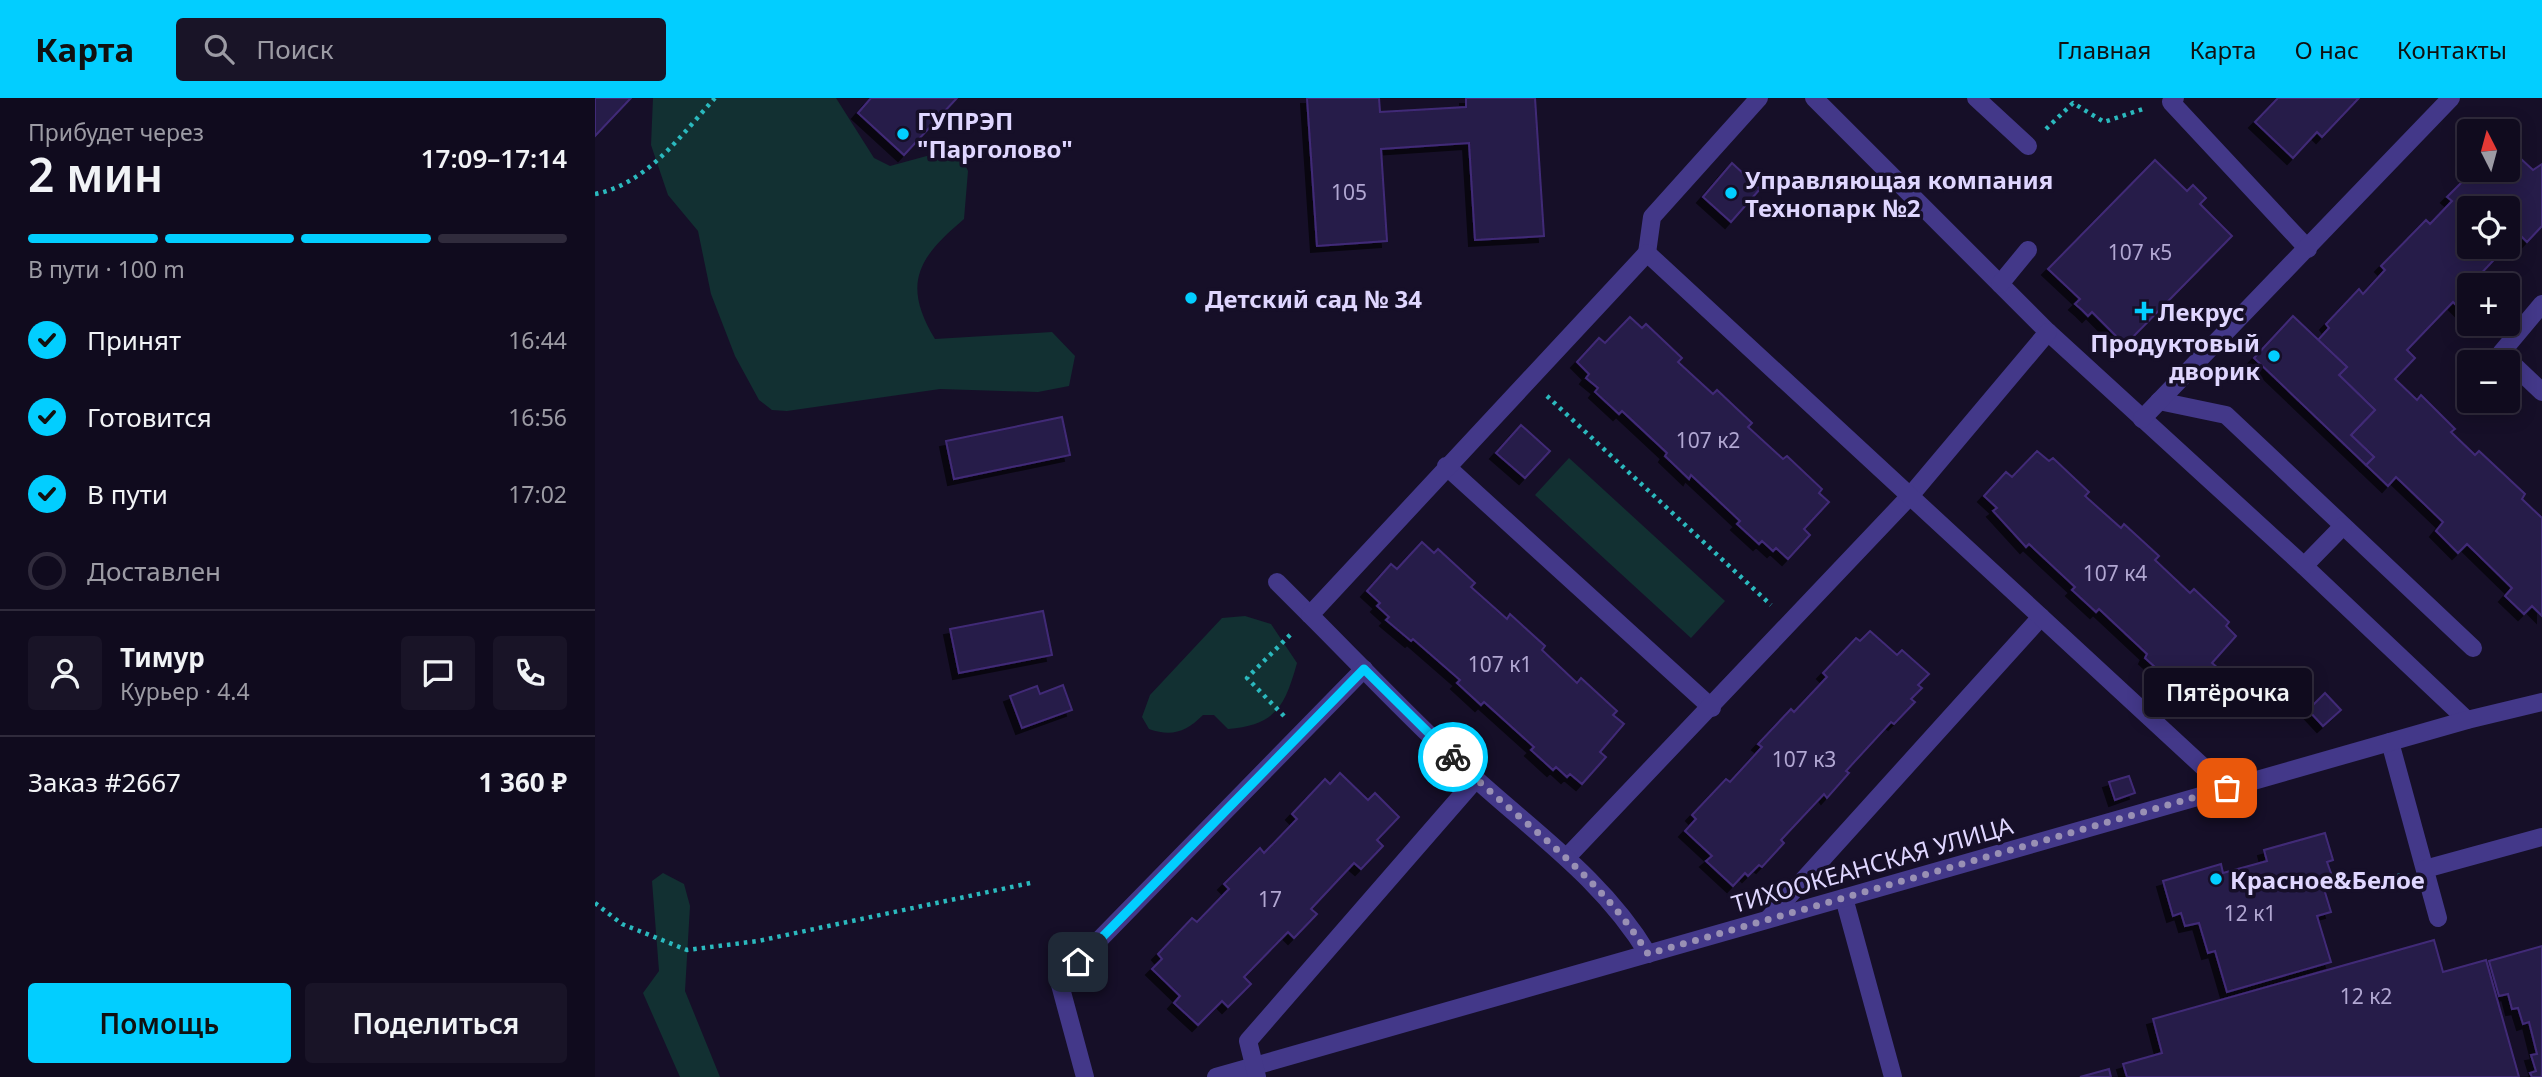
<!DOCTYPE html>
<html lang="ru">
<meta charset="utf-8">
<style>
body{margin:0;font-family:"Noto Sans",sans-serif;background:#191427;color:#f1f3f6;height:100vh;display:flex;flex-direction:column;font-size:26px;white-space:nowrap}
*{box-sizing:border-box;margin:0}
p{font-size:23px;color:#9c9ba4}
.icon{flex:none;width:38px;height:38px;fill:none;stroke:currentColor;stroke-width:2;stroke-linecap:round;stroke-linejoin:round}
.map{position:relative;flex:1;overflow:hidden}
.panel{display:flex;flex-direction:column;background:#100b1e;width:595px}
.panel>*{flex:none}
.needle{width:46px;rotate:354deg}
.fabs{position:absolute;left:1862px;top:21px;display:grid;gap:14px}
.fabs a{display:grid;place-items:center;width:63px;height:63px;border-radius:7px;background:#100b1e;box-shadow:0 4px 18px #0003,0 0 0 2px #302b3c;font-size:35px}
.pin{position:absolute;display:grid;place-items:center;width:60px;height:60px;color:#fff;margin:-30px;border-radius:14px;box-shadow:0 4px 10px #0006}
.courier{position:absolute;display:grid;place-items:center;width:70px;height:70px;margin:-35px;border:5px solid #02ceff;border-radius:50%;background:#fff;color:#222;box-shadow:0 2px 9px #0007}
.bubble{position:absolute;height:49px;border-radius:7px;background:#100b1e;box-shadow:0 4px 18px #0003,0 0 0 2px #302b3c;font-size:23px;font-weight:600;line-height:49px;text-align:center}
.overview em{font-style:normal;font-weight:600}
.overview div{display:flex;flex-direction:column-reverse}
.overview{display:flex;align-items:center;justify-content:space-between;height:119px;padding:0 28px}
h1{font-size:46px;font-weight:600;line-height:52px}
.bar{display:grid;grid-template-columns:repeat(4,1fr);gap:10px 7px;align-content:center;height:84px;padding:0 28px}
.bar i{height:9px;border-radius:5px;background:#302b3c}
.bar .on{background:#02ceff}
.bar p{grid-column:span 4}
.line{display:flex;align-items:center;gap:18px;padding:0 28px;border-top:2px solid #302b3c}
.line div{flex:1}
.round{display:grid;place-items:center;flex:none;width:74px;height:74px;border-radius:7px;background:#191427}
ol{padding:0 28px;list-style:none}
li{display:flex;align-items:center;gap:21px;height:77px}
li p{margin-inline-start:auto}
li .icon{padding:7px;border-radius:50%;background:#02ceff;color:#111;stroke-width:4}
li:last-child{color:#9c9ba4}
li i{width:38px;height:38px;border:4px solid #302b3c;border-radius:50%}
.cta{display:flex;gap:14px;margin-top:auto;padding:14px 28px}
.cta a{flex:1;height:80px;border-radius:7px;background:#02ceff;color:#111;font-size:28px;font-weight:600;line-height:80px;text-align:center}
.cta a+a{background:#191427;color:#f1f3f6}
header{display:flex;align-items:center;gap:42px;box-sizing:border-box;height:98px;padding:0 35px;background:#02ceff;color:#111}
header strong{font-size:33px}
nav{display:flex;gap:38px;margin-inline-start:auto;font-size:24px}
.search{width:490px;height:63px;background:#191427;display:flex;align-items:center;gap:18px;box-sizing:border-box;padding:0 24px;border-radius:7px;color:#9c9ba4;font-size:26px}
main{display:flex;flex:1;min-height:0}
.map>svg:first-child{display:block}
</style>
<header>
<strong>Карта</strong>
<div class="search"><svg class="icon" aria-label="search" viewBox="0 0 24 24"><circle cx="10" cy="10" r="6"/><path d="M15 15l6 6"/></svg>Поиск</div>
<nav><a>Главная</a><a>Карта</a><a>О нас</a><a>Контакты</a></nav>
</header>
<main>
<section class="panel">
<div class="overview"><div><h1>2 мин</h1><p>Прибудет через</p></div><em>17:09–17:14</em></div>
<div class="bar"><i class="on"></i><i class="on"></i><i class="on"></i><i></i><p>В пути · 100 m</p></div>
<ol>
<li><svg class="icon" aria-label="check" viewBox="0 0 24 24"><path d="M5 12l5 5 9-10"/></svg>Принят<p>16:44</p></li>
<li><svg class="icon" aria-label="check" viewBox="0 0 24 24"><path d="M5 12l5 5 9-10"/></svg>Готовится<p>16:56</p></li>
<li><svg class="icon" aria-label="check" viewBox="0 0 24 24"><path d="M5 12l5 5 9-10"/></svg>В пути<p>17:02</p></li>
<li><i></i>Доставлен</li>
</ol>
<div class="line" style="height:126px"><a class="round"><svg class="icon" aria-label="person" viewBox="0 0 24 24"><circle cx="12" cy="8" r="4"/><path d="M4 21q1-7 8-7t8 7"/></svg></a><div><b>Тимур</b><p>Курьер · 4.4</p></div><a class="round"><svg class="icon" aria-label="chat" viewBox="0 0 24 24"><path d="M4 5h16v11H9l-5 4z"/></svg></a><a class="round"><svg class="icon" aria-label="phone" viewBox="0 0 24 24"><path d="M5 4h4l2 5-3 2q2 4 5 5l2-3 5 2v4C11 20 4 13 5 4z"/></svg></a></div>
<div class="line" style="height:91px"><div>Заказ #2667</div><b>1 360 ₽</b></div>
<div class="cta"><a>Помощь</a><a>Поделиться</a></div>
</section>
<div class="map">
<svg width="1947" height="979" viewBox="0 0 1947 979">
<defs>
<filter id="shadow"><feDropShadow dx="-6" dy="6" stdDeviation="0" flood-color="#0009"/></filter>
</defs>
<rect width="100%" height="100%" fill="#160f28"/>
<g fill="#123032">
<path d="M58 0H241L279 60 295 68 350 53 366 58 373 73 369 121C324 159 306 185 340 241L457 234 480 258 474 288 443 294 345 291 192 313 177 312 164 302 140 258 116 196 103 133 73 97 56 47Z"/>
<path d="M974 360 1130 503 1096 540 940 397Z"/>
<path d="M650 518 676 526 702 565C690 608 681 627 633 631L619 617H608C591 634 577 639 554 631L547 619 555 597 627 520Z"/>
<path d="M68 775 89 786 95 808 90 893 125 979H85L48 895 64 873 57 783Z"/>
</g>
<g fill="#281a4a" stroke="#412b77" stroke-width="2" filter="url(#shadow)">
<path d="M0 0H36L0 38Z"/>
<path d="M276 0H362L309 57 263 15Z"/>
<path d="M712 0H784L785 14 871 9V0H940L949 138 880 142 874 45 786 51 792 143 722 148Z"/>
<path d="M1683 0H1764L1727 39 1722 34 1698 60 1660 24Z"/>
<path d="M1913 49 1938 72 1947 66V128L1932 144 1924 136 1913 147V110H1874V149H1911L1880 182 1886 187H1874V203L1866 212 1858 204 1812 252 1820 260 1800 281 1822 302 1826 297 1860 331 1856 334 1880 357 1884 353 1930 396 1927 401 1947 420V518L1937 508 1929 516 1910 498 1917 490 1872 446 1863 455 1841 433 1848 424 1801 379 1793 388 1771 367 1779 359 1756 337 1780 312 1744 277 1752 269 1723 242 1734 230 1731 226 1764 191 1768 196 1790 172 1786 168 1831 122 1835 126 1857 103 1852 99 1879 72H1913Z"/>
<path d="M1560 62 1592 93 1598 87 1611 100 1605 106 1637 138 1530 247 1497 214 1493 218 1487 212 1480 206 1485 201 1453 171Z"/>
<path d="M1137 65 1165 91 1136 124 1108 99Z"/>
<path d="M1698 218 1752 269 1744 277 1780 312 1756 337 1779 359 1771 367 1659 260Z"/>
<path d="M1035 219 1047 230 1051 226 1087 260 1083 264 1118 296 1122 292 1157 325 1153 329 1188 361 1192 358 1227 391 1224 395 1234 404 1209 431 1215 437 1193 461 1181 450 1178 453 1167 443 1164 446 1142 426 1145 423 1096 377 1094 381 1070 358 1072 355 1027 313 1024 316 1000 294 1003 290 991 280 994 276 982 264 1004 240 1010 245Z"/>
<path d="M467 319 475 357 359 381 351 343Z"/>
<path d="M926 327 955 353 930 380 901 355Z"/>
<path d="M1442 353 1454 363 1458 360 1494 394 1490 398 1526 430 1529 426 1564 458 1560 462 1595 495 1599 491 1634 524 1631 528 1641 538 1617 565 1623 570 1600 595 1588 584 1585 587 1574 577 1572 580 1550 560 1552 556 1504 511 1501 514 1477 492 1480 489 1434 446 1431 449 1398 413 1402 410 1389 398 1411 374 1417 379Z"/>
<path d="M827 444 839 455 843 451 880 485 876 489 912 521 915 516 950 548 947 552 982 585 986 580 1022 613 1018 617 1029 626 1005 654 1011 659 987 686 975 676 972 679 961 669 958 672 936 652 939 649 889 604 886 607 862 585 865 582 818 541 816 543 791 522 794 519 782 508 785 505 772 493 796 466 802 471Z"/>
<path d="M448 513 457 557 364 575 355 531Z"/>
<path d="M1275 533 1302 557 1307 552 1334 576 1323 587 1327 590 1316 601 1320 604 1299 626 1296 624 1251 673 1254 675 1232 700 1229 696 1186 742 1189 745 1167 769 1164 767 1153 778 1150 775 1138 788 1111 763 1117 758 1090 733 1101 721 1097 717 1131 681 1135 684 1167 649 1163 646 1196 611 1199 614 1232 579 1228 575 1261 540 1265 543Z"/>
<path d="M468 587 477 612 427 630 415 598 442 588 445 596Z"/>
<path d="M1730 595 1746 612 1728 628 1713 612Z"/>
<path d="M745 675 773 702 780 695 804 719 782 742 788 748 766 771 759 765 716 811 722 816 699 840 693 834 649 879 656 886 633 909 627 903 603 927 579 905 585 898 557 871 567 861 563 856 597 820 602 824 634 791 629 786 665 750 669 755 702 721 697 716 730 681 735 686Z"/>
<path d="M1534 678 1540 695 1520 702 1514 684Z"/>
<path d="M1730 735 1738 762 1732 764 1737 778 1726 781 1736 814 1722 818 1736 864 1632 894 1620 853 1613 855 1604 825 1590 828 1586 815 1578 818 1568 783 1626 766 1628 775 1672 763 1669 752Z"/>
<path d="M1839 842 1848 874 1891 862 1924 979H1532L1528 966 1567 955 1558 921Z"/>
<path d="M1947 848V979H1937L1935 975 1941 973 1936 957 1942 956 1934 924 1928 926 1923 910 1917 911 1913 896 1904 898 1894 863Z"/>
<path d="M1514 971 1516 979H1485Z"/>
</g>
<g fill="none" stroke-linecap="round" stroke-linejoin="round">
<g stroke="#2bb9be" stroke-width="4.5" stroke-dasharray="3.5 5" stroke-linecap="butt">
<path d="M1451 31 1478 5 1509 24 1551 10"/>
<path d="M0 96C52 86 86 37 120 0"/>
<path d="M952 298 1176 507"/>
<path d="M689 618 652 580 697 535"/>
<path d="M1794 780 1807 777"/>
<path d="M0 805 27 826 92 852 163 843 440 784"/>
</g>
<g stroke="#433889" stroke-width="18">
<path d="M1219 0 1453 234 1709 468 1872 622"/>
<path d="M1381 0 1433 48"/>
<path d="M1580 0 1576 4 1713 151"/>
<path d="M1052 155 1057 119 1164 0"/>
<path d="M1405 186 1433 152"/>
<path d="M1947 206 1906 255 1947 294"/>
<path d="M1564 303 1631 317 1878 550"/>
<path d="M1547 321 1856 0"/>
<path d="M851 368 1117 610"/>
<path d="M1709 468 1748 428"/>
<path d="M682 484 715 517"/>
<path d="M1795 644 1843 820"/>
<path d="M973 758 1315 398 1453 234"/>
<path d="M1830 771 1947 739"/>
<path d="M1249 800 1298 979"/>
<path d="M1174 820 1446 519"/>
<path d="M1053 856C1010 784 943 737 882 682 824 630 770 572 715 517L1052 155 1631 690"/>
<path d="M490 979 464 883 769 571"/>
<path d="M621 979 1872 622 1947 604"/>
<path d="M662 979 653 943 881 681"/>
</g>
</g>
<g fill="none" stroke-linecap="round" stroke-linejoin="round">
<path stroke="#9990b4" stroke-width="7" stroke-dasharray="0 12.6" d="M858 659C924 724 1004 775 1053 856L1632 690"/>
<path stroke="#02ceff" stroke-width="9" d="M483 864 769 571 858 659"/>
</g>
<g fill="#02ceff" stroke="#160f28" stroke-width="2.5">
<circle cx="308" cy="36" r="7"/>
<circle cx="1136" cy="95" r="7"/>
<circle cx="596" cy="200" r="7"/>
<path d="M1545.5 202.5h7v7h7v7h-7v7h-7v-7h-7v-7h7z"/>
<circle cx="1679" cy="258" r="7"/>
<circle cx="1621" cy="781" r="7"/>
</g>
<g text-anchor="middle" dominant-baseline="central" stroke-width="7" stroke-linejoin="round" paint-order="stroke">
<g font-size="21" fill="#b1a7d2">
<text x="754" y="94">105</text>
<text x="1545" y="154">107 к5</text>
<text x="1113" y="342">107 к2</text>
<text x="1520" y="475">107 к4</text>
<text x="905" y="566">107 к1</text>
<text x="1209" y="661">107 к3</text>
<text x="675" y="801">17</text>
<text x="1655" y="815">12 к1</text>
<text x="1771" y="898">12 к2</text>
</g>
<g font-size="24" font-weight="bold" fill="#dfd6ff" stroke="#160f28" text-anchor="start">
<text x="322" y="22">ГУПРЭП<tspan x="322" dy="28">"Парголово"</tspan></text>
<text x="1150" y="81">Управляющая компания<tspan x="1150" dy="28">Технопарк №2</tspan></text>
<text x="610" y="200">Детский сад № 34</text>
<text x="1563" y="213">Лекрус</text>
<text x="1665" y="244" text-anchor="end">Продуктовый<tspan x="1665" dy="28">дворик</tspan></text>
<text x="1635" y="781">Красное&amp;Белое</text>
</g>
<g font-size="24" fill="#dfd6ff" stroke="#160f28">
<text transform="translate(1277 766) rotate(-16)">ТИХООКЕАНСКАЯ УЛИЦА</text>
</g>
</g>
</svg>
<div class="fabs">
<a><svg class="needle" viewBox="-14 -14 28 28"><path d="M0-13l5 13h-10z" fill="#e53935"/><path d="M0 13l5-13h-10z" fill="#9c9ba4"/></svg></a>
<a><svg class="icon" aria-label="locate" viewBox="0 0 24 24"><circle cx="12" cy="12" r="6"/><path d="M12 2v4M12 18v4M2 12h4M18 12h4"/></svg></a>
<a>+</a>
<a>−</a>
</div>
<div class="pin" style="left:1632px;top:690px;background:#ea580c"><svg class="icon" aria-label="bag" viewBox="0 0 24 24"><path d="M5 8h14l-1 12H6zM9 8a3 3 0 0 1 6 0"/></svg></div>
<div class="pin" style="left:483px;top:864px;background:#1f2937"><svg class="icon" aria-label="home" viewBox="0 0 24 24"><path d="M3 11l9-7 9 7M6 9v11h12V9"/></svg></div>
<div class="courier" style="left:858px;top:659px"><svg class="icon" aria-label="bike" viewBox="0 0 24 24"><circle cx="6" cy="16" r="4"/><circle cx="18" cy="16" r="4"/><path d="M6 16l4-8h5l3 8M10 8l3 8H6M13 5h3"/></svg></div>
<div class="bubble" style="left:1549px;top:570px;width:168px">Пятёрочка</div>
</div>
</main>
